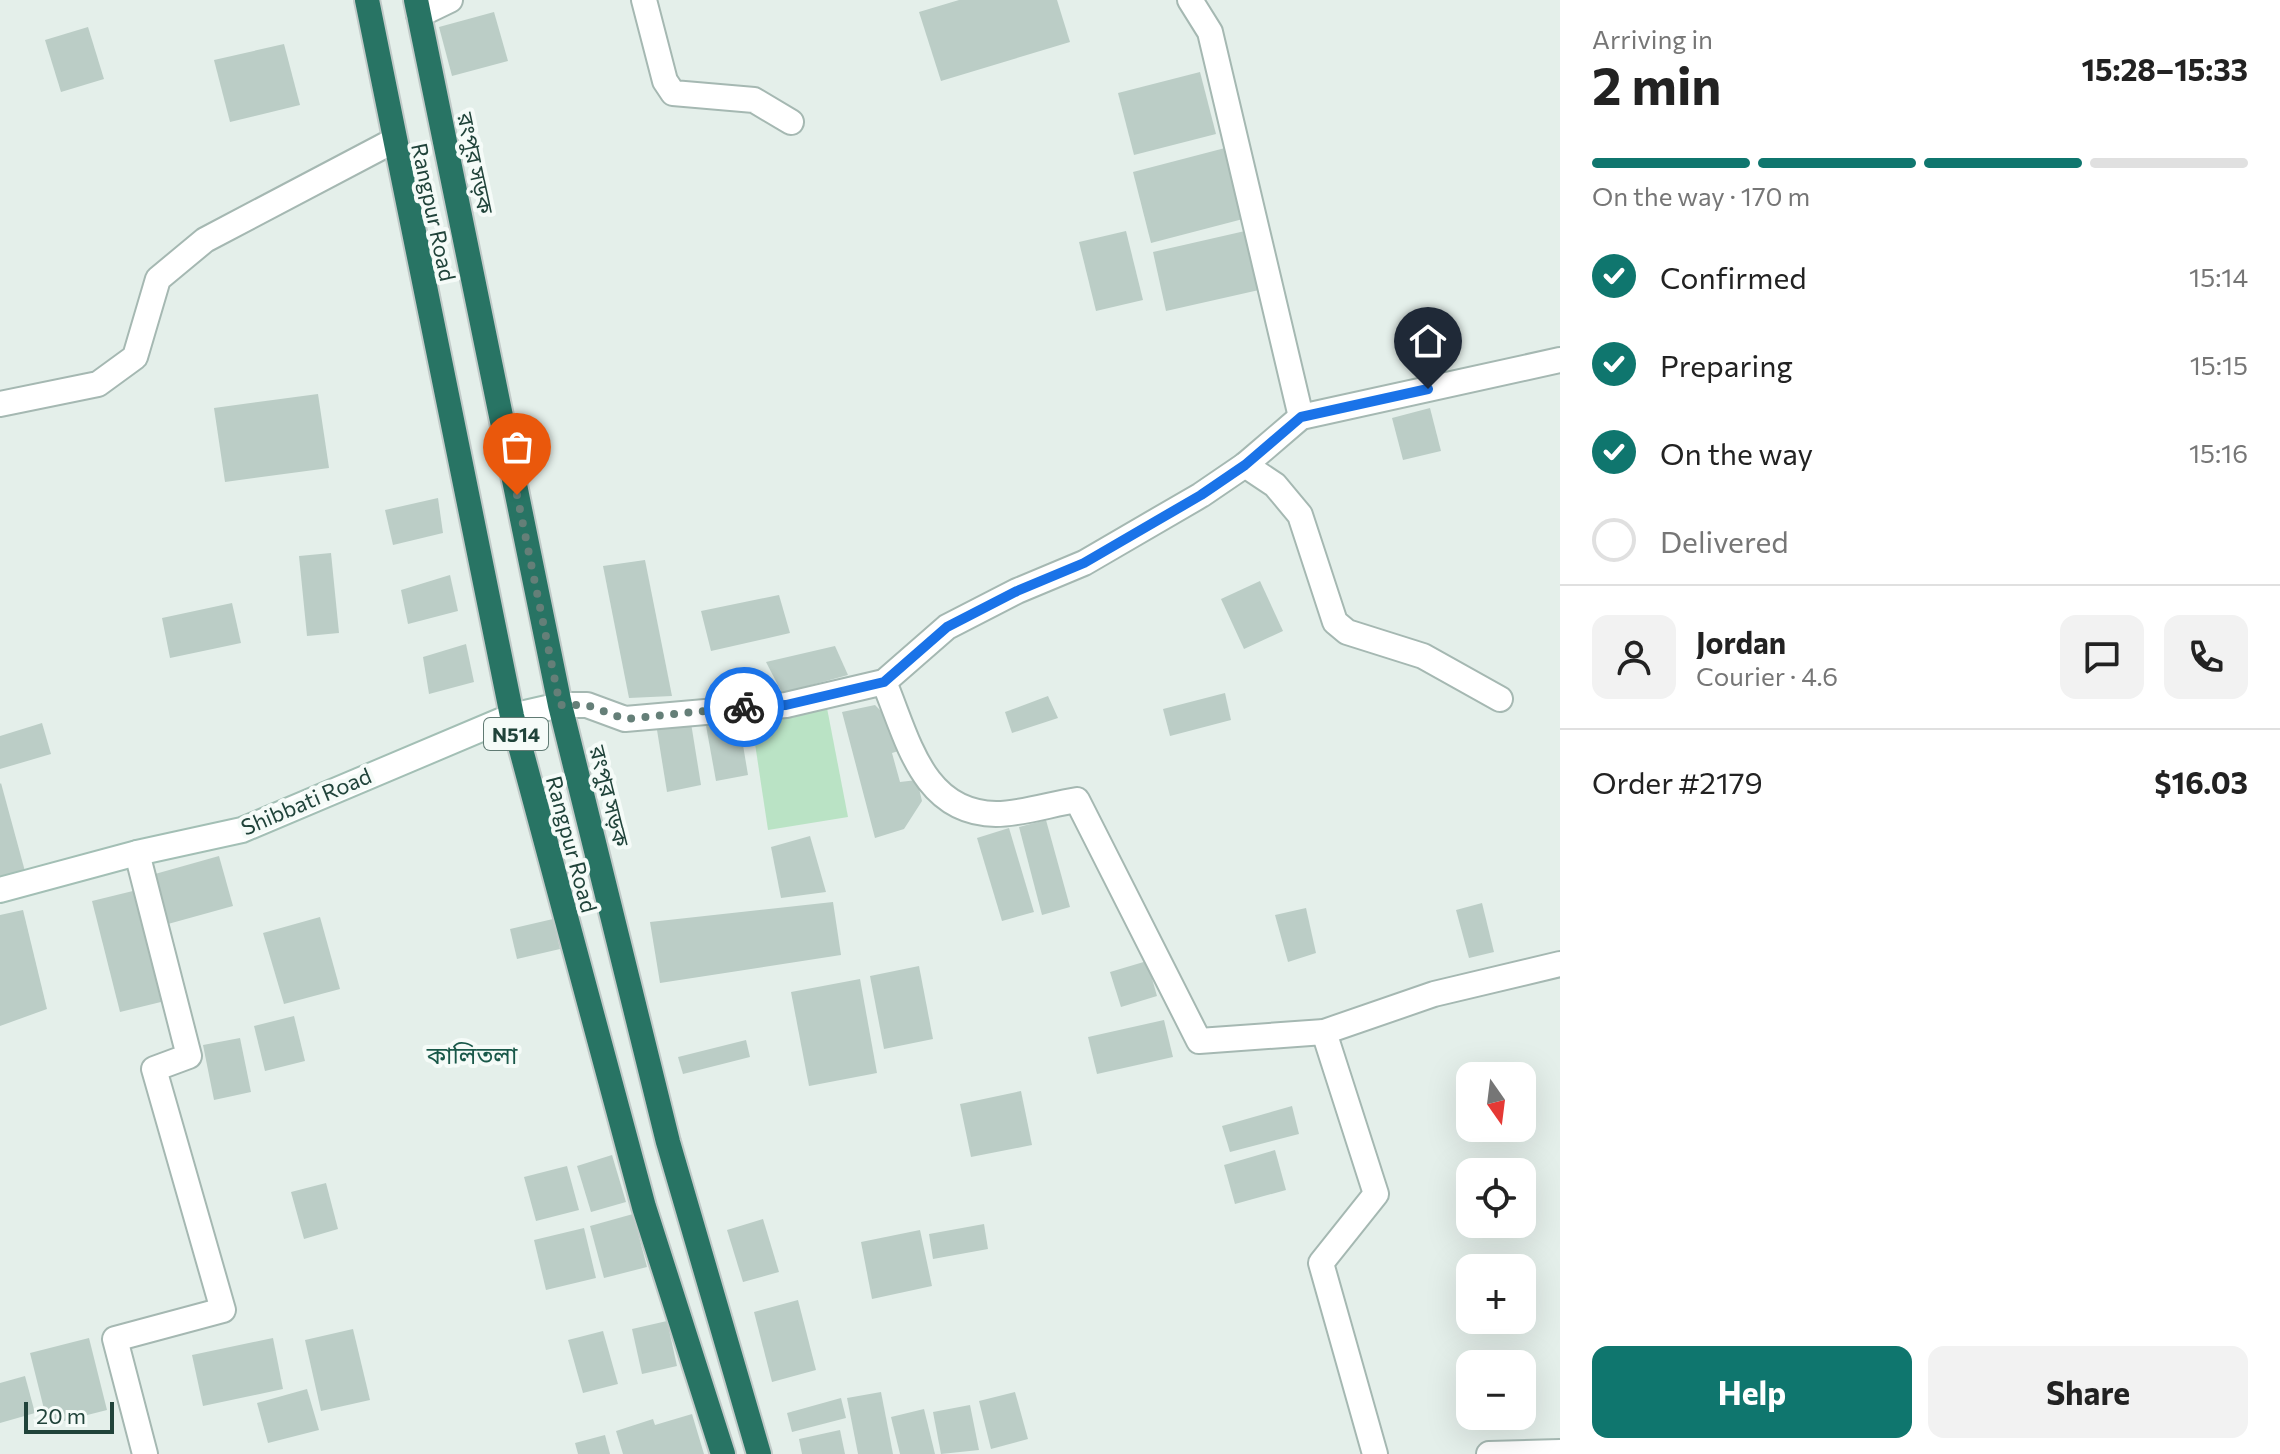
<!DOCTYPE html>
<meta charset="utf-8">
<style>
body{margin:0;font-family:Commissioner,"Noto Sans Bengali",sans-serif;background:#f2f2f2;color:#222;height:100vh;display:flex;flex-direction:column;font-size:30px;white-space:nowrap}
*{box-sizing:border-box;margin:0}
p{font-size:26px;color:#767676}
.icon{flex:none;width:44px;height:44px;fill:none;stroke:currentColor;stroke-width:2;stroke-linecap:round;stroke-linejoin:round}
.map{position:relative;flex:1;overflow:hidden}
.drawer{display:flex;flex-direction:column;background:#fff;width:720px}
.drawer>*{flex:none}
.needle{width:52px;rotate:166deg}
.buttons{position:absolute;left:1456px;top:1062px;display:grid;gap:16px}
.buttons a{display:grid;place-items:center;width:80px;height:80px;border-radius:16px;background:#fff;box-shadow:0 8px 32px #0002;font-size:40px}
.scale{position:absolute;left:24px;bottom:20px;width:90px;box-sizing:border-box;padding-left:8px;border:4px solid #20433a;border-top:0;font-size:22px;line-height:28px;white-space:nowrap;color:#20433a;-webkit-text-stroke:6px #f5fbf8;paint-order:stroke}
.pin{position:absolute;display:grid;place-items:center;width:68px;height:68px;color:#fff;margin:-82px -34px;border-radius:50% 50% 50% 0;rotate:-45deg;box-shadow:0 0 8px #0007}
.pin .icon{rotate:45deg}
.courier{position:absolute;display:grid;place-items:center;width:80px;height:80px;margin:-40px;border:6px solid #1a73e8;border-radius:50%;background:#fff;color:#222;box-shadow:0 2px 10px #0007}
.overview em{font-style:normal;font-weight:700}
.overview div{display:flex;flex-direction:column-reverse}
.overview{display:flex;align-items:center;justify-content:space-between;height:136px;padding:0 32px}
h1{font-size:52px;font-weight:700;line-height:60px}
.bar{display:grid;grid-template-columns:repeat(4,1fr);gap:12px 8px;align-content:center;height:96px;padding:0 32px}
.bar i{height:10px;border-radius:6px;background:#e0e0e0}
.bar .on{background:#0f766e}
.bar p{grid-column:span 4}
.line{display:flex;align-items:center;gap:20px;padding:0 32px;border-top:2px solid #e0e0e0}
.line div{flex:1}
.round{display:grid;place-items:center;flex:none;width:84px;height:84px;border-radius:16px;background:#f2f2f2}
ol{padding:0 32px;list-style:none}
li{display:flex;align-items:center;gap:24px;height:88px}
li p{margin-inline-start:auto}
li .icon{padding:8px;border-radius:50%;background:#0f766e;color:#fff;stroke-width:4}
li:last-child{color:#767676}
li i{width:44px;height:44px;border:4px solid #e0e0e0;border-radius:50%}
.cta{display:flex;gap:16px;margin-top:auto;padding:16px 32px}
.cta a{flex:1;height:92px;border-radius:16px;background:#0f766e;color:#fff;font-size:32px;font-weight:700;line-height:92px;text-align:center}
.cta a+a{background:#f2f2f2;color:#222}
main{display:flex;flex:1;min-height:0}
.map>svg:first-child{display:block}
</style>
<main>
<div class="map">
<svg width="1560" height="1454" viewBox="0 0 1560 1454">
<rect width="100%" height="100%" fill="#e4efea"/>
<path fill="#bae3c5" d="M827 708 848 817 768 830 751 717Z"/>
<g fill="#bbcdc6">
<path d="M959 0H1057L1070 42 941 81 919 12Z"/>
<path d="M494 12 508 61 452 76 439 27Z"/>
<path d="M88 27 104 79 61 92 45 40Z"/>
<path d="M284 44 300 105 230 122 214 60Z"/>
<path d="M1200 72 1216 134 1134 155 1118 93Z"/>
<path d="M1225 148 1243 219 1151 243 1133 172Z"/>
<path d="M1126 231 1143 300 1096 311 1079 242Z"/>
<path d="M1245 231 1259 290 1166 311 1153 252Z"/>
<path d="M318 394 329 468 225 482 214 408Z"/>
<path d="M1430 408 1441 451 1403 460 1392 418Z"/>
<path d="M438 498 443 533 393 545 385 510Z"/>
<path d="M331 553 339 633 307 636 299 556Z"/>
<path d="M645 560 672 696 629 698 603 566Z"/>
<path d="M450 575 458 611 408 624 401 590Z"/>
<path d="M1260 581 1283 631 1244 649 1221 599Z"/>
<path d="M779 595 790 633 711 651 701 611Z"/>
<path d="M232 603 241 643 170 658 162 618Z"/>
<path d="M466 644 474 682 429 694 423 657Z"/>
<path d="M835 646 848 675 782 693 766 662Z"/>
<path d="M1225 693 1231 720 1170 736 1163 709Z"/>
<path d="M1048 696 1058 718 1012 733 1005 712Z"/>
<path d="M875 705 896 726 902 750 892 753 900 782 917 780 922 801 904 829 875 838 842 712Z"/>
<path d="M738 715 748 775 716 781 705 720Z"/>
<path d="M42 723 51 754 0 769V736Z"/>
<path d="M691 723 701 785 667 792 657 730Z"/>
<path d="M1 783 26 875 0 882V784Z"/>
<path d="M1046 820 1070 907 1042 915 1019 827Z"/>
<path d="M1009 828 1034 912 1002 921 977 838Z"/>
<path d="M810 836 826 892 781 898 771 847Z"/>
<path d="M219 856 233 906 168 924 155 874Z"/>
<path d="M137 890 165 1001 120 1012 92 901Z"/>
<path d="M833 902 841 955 660 983 650 922Z"/>
<path d="M1482 903 1494 952 1469 958 1456 910Z"/>
<path d="M1306 908 1316 953 1288 962 1275 915Z"/>
<path d="M23 910 47 1009 0 1026V915Z"/>
<path d="M320 917 340 989 284 1004 263 933Z"/>
<path d="M553 919 560 949 517 959 510 929Z"/>
<path d="M1147 961 1157 996 1121 1007 1110 972Z"/>
<path d="M919 966 933 1039 884 1049 870 976Z"/>
<path d="M860 979 877 1073 809 1086 791 992Z"/>
<path d="M294 1016 305 1061 265 1071 254 1026Z"/>
<path d="M1164 1020 1173 1057 1097 1074 1088 1037Z"/>
<path d="M240 1038 251 1092 214 1100 203 1045Z"/>
<path d="M746 1040 750 1057 683 1074 678 1057Z"/>
<path d="M1021 1091 1032 1145 971 1157 960 1104Z"/>
<path d="M1292 1106 1299 1134 1230 1152 1222 1126Z"/>
<path d="M1275 1150 1286 1190 1235 1204 1224 1165Z"/>
<path d="M612 1155 626 1202 591 1212 577 1166Z"/>
<path d="M567 1166 579 1210 536 1221 524 1177Z"/>
<path d="M326 1183 338 1229 304 1239 291 1192Z"/>
<path d="M633 1214 647 1267 604 1278 590 1226Z"/>
<path d="M763 1219 779 1272 743 1282 727 1230Z"/>
<path d="M984 1224 988 1249 933 1259 929 1234Z"/>
<path d="M584 1228 596 1278 546 1290 534 1240Z"/>
<path d="M920 1230 932 1286 872 1299 861 1242Z"/>
<path d="M798 1300 816 1370 772 1382 754 1312Z"/>
<path d="M667 1321 677 1366 642 1374 632 1329Z"/>
<path d="M353 1329 370 1400 321 1411 305 1340Z"/>
<path d="M603 1331 618 1384 583 1393 568 1340Z"/>
<path d="M89 1338 107 1410 48 1425 30 1353Z"/>
<path d="M273 1338 283 1389 203 1406 192 1355Z"/>
<path d="M25 1376 35 1413 0 1423V1383Z"/>
<path d="M307 1389 319 1430 268 1443 257 1403Z"/>
<path d="M881 1392 893 1454H858L847 1398Z"/>
<path d="M1015 1392 1028 1439 991 1449 979 1401Z"/>
<path d="M841 1398 846 1418 792 1432 787 1413Z"/>
<path d="M970 1405 979 1450 941 1454 933 1412Z"/>
<path d="M924 1409 935 1454H900L891 1417Z"/>
<path d="M692 1414 704 1454H623L616 1431 653 1419 655 1425Z"/>
<path d="M840 1430 845 1454H802L799 1439Z"/>
<path d="M605 1435 610 1454H578L575 1443Z"/>
</g>
<g fill="none" stroke-linecap="round" stroke-linejoin="round">
<defs>
<g id="street">
<path d="M644 0 665 81 673 93 754 100 791 122"/>
<path d="M1190 0 1210 32 1301 417"/>
<path d="M419 15 450 0"/>
<path d="M0 404 98 384 135 357 158 279 205 240 393 141"/>
<path d="M1245 465 1275 485 1300 515 1335 622 1347 632 1423 656 1500 699"/>
<path d="M884 682C908 739 922 813 996 814 1022 814 1051 804 1077 800L1199 1041 1324 1032 1434 994 1560 964"/>
<path d="M560 705H587L625 719 786 705 884 682 947 627 1017 591 1084 563 1201 495 1245 465 1301 417 1560 360"/>
<path d="M137 853 189 1056 154 1069 223 1310 115 1339 145 1454"/>
<path d="M1324 1032 1376 1194 1321 1263 1375 1454"/>
<path d="M1489 1454 1560 1452"/>
</g>
<path id="secondary" d="M0 890 137 853 242 830 512 716 560 705"/>
<g id="highway">
<path d="M367 0 512 716 644 1207 723 1454"/>
<path d="M416 0 560 705 668 1142 759 1454"/>
</g>
</defs>
<use href="#street" stroke="#a5b8b2" stroke-width="28"/>
<use href="#secondary" stroke="#a3bfb5" stroke-width="28"/>
<use href="#highway" stroke="#c1cac8" stroke-width="28"/>
<use href="#street" stroke="#fff" stroke-width="24"/>
<use href="#secondary" stroke="#fff" stroke-width="24"/>
<use href="#highway" stroke="#287464" stroke-width="24"/>
</g>
<g fill="none" stroke-linecap="round" stroke-linejoin="round">
<path stroke="#657f78" stroke-width="8" stroke-dasharray="0 14.4" d="M517 495 560 705H587L625 719 744 707"/>
<path stroke="#1a73e8" stroke-width="10" d="M744 707 786 705 884 682 947 627 1017 591 1084 563 1201 495 1245 465 1301 417 1428 389"/>
</g>
<g text-anchor="middle" dominant-baseline="central" stroke-width="8" stroke-linejoin="round" paint-order="stroke">
<rect fill="#f5fbf8" stroke="#607a73" stroke-width="2" x="484" y="718" width="64" height="32" rx="6"/>
<g font-size="20" font-weight="bold" fill="#20433a">
<text x="516" y="734">N514</text>
</g>
<g font-size="22" fill="#20433a" stroke="#f5fbf8">
<text transform="translate(476 163) rotate(78)">রংপুর সড়ক</text>
<text transform="translate(434 212) rotate(78)">Rangpur Road</text>
<text transform="translate(610 796) rotate(76)">রংপুর সড়ক</text>
<text transform="translate(306 801) rotate(-23)">Shibbati Road</text>
<text transform="translate(572 844) rotate(75)">Rangpur Road</text>
</g>
<g font-size="24" fill="#195849" stroke="#f5fbf8">
<text x="472" y="1054">কালিতলা</text>
</g>
</g>
</svg>
<div class="buttons">
<a><svg class="needle" viewBox="-14 -14 28 28"><path d="M0-13l5 13h-10z" fill="#e53935"/><path d="M0 13l5-13h-10z" fill="#767676"/></svg></a>
<a><svg class="icon" aria-label="locate" viewBox="0 0 24 24"><circle cx="12" cy="12" r="6"/><path d="M12 2v4M12 18v4M2 12h4M18 12h4"/></svg></a>
<a>+</a>
<a>−</a>
</div>
<div class="scale">20 m</div>
<div class="pin" style="left:517px;top:495px;background:#ea580c"><svg class="icon" aria-label="bag" viewBox="0 0 24 24"><path d="M5 8h14l-1 12H6zM9 8a3 3 0 0 1 6 0"/></svg></div>
<div class="pin" style="left:1428px;top:389px;background:#1f2937"><svg class="icon" aria-label="home" viewBox="0 0 24 24"><path d="M3 11l9-7 9 7M6 9v11h12V9"/></svg></div>
<div class="courier" style="left:744px;top:707px"><svg class="icon" aria-label="bike" viewBox="0 0 24 24"><circle cx="6" cy="16" r="4"/><circle cx="18" cy="16" r="4"/><path d="M6 16l4-8h5l3 8M10 8l3 8H6M13 5h3"/></svg></div>
</div>
<section class="drawer">
<div class="overview"><div><h1>2 min</h1><p>Arriving in</p></div><em>15:28–15:33</em></div>
<div class="bar"><i class="on"></i><i class="on"></i><i class="on"></i><i></i><p>On the way · 170 m</p></div>
<ol>
<li><svg class="icon" aria-label="check" viewBox="0 0 24 24"><path d="M5 12l5 5 9-10"/></svg>Confirmed<p>15:14</p></li>
<li><svg class="icon" aria-label="check" viewBox="0 0 24 24"><path d="M5 12l5 5 9-10"/></svg>Preparing<p>15:15</p></li>
<li><svg class="icon" aria-label="check" viewBox="0 0 24 24"><path d="M5 12l5 5 9-10"/></svg>On the way<p>15:16</p></li>
<li><i></i>Delivered</li>
</ol>
<div class="line" style="height:144px"><a class="round"><svg class="icon" aria-label="person" viewBox="0 0 24 24"><circle cx="12" cy="8" r="4"/><path d="M4 21q1-7 8-7t8 7"/></svg></a><div><b>Jordan</b><p>Courier · 4.6</p></div><a class="round"><svg class="icon" aria-label="chat" viewBox="0 0 24 24"><path d="M4 5h16v11H9l-5 4z"/></svg></a><a class="round"><svg class="icon" aria-label="phone" viewBox="0 0 24 24"><path d="M5 4h4l2 5-3 2q2 4 5 5l2-3 5 2v4C11 20 4 13 5 4z"/></svg></a></div>
<div class="line" style="height:104px"><div>Order #2179</div><b>$16.03</b></div>
<div class="cta"><a>Help</a><a>Share</a></div>
</section>
</main>
